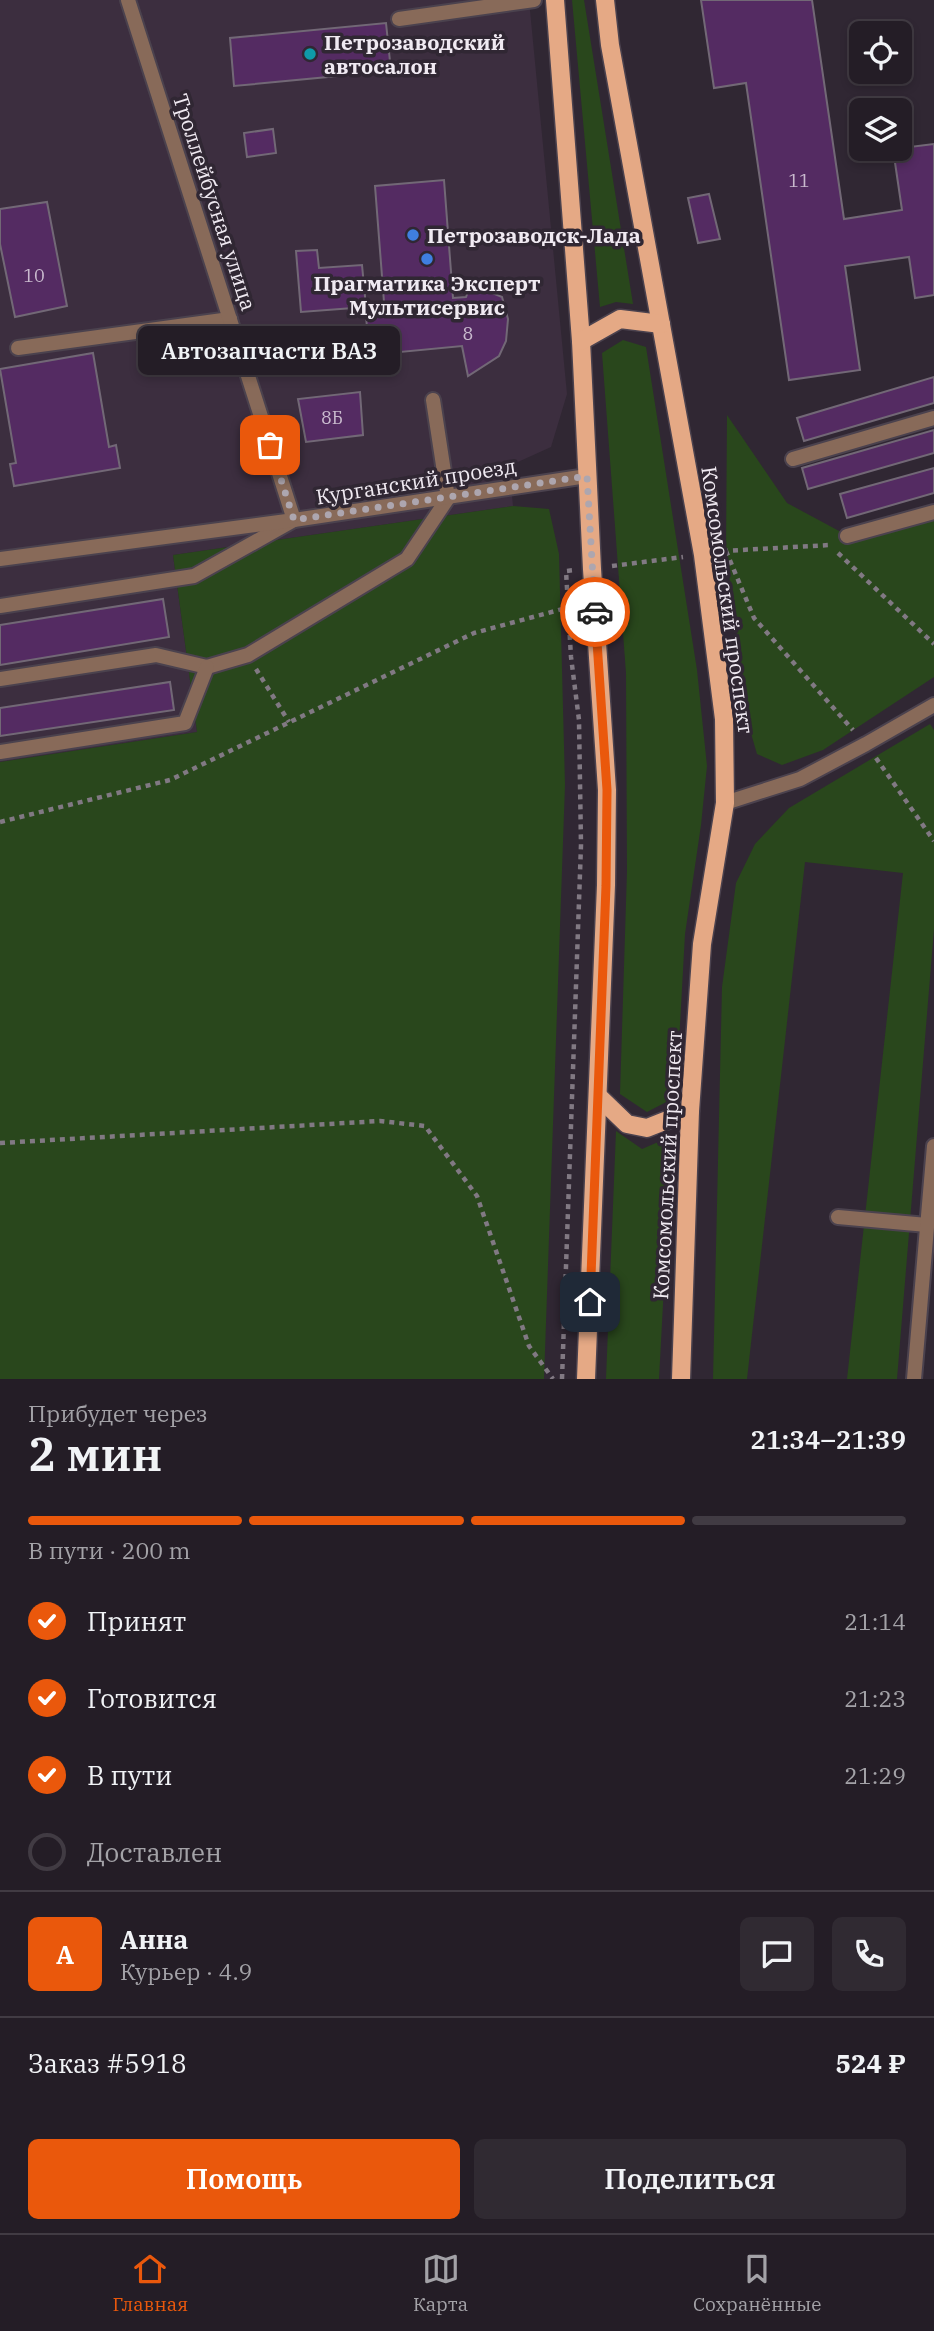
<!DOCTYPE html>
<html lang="ru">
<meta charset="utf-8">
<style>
body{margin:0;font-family:"IBM Plex Serif",serif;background:#302a32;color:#f1f3f6;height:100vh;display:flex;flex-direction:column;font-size:26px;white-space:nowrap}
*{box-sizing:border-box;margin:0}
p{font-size:23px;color:#a3a2a7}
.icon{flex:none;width:38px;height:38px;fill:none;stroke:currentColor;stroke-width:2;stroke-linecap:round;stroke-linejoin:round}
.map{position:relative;height:1379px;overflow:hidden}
.side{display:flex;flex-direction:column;background:#241d26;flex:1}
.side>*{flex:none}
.buttons{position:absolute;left:849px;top:21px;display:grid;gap:14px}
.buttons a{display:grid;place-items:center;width:63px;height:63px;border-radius:10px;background:#241d26;box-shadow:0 4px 10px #0003,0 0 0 2px #413b43;font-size:35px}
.pin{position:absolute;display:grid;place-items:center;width:60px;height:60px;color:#fff;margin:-30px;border-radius:14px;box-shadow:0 4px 10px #0006}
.courier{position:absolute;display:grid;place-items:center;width:70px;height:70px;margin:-35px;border:5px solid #ea580c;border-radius:50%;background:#fff;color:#222;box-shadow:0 2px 9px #0007}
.bubble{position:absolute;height:49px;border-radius:10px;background:#241d26;box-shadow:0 4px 10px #0003,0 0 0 2px #413b43;font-size:23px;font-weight:600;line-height:49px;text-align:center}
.overview em{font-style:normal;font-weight:600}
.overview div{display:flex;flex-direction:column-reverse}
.overview{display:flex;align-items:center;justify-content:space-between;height:119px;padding:0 28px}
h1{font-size:46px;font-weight:600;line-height:52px}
.bar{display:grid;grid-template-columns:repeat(4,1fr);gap:10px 7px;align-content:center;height:84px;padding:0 28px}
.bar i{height:9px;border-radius:5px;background:#413b43}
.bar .selected{background:#ea580c}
.bar p{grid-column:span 4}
.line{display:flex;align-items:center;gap:18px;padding:0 28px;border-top:2px solid #413b43}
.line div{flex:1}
.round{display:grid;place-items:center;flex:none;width:74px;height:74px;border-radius:10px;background:#302a32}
ol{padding:0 28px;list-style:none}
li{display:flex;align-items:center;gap:21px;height:77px}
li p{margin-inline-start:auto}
li .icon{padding:7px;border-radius:50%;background:#ea580c;color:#fff;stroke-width:4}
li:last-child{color:#a3a2a7}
li i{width:38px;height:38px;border:4px solid #413b43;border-radius:50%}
.button{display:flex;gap:14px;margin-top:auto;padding:14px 28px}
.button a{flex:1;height:80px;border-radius:10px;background:#ea580c;color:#fff;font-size:28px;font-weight:600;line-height:80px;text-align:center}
.button a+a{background:#302a32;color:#f1f3f6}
.dock{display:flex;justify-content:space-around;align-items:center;height:98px;border-top:2px solid #413b43;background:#241d26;font-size:19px;color:#a3a2a7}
.dock a{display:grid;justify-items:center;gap:4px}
.dock .selected{color:#ea580c}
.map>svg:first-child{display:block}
</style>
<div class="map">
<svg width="934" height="1379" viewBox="0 0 934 1379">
<rect width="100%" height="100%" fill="#302733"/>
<path fill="#3c2e3f" d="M0 0H529L567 394 551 447 509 466 513 506 173 555 197 732 0 762Z"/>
<g fill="#29471c">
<path d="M572 0H584L633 304 616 302 600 307Z"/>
<path d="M623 340 646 347 697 670 707 766 701 825 685 934 676 1097 647 1112 620 1094 627 871 626 673 602 353Z"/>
<path d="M727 415 787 503 854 539 934 518V677L823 750 782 765 757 754 748 723 726 551Z"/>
<path d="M513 506 549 509 559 554 565 785 544 1379H0V762L197 732 173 555Z"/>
<path d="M930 724 934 730V929L897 1379H847L903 873 805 862 747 1379H713L722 987 736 883 755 844 789 808Z"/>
<path d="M616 1131 642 1149 672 1136 659 1379H606Z"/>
</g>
<g fill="#542b62" stroke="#726876" stroke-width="2">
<path d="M701 0H812L844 219 902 210 893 149 934 144V295L915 298 909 257 845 266 860 370 789 380 746 83 714 88Z"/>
<path d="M386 23 391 71 234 86 230 38Z"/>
<path d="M273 129 276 153 247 157 244 133Z"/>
<path d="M444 180 453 298 466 297 471 284 502 297 508 319 506 341 499 356 468 376 462 346 369 355 366 315H385L375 186Z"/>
<path d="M709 194 720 239 698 243 688 198Z"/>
<path d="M47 202 67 306 15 317 0 244V209Z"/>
<path d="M317 250 319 268 362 265 366 307 301 312 296 251Z"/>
<path d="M93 353 109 447 116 445 120 468 14 486 10 464 16 463 0 369Z"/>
<path d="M934 377V403L804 441 797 418Z"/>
<path d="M360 392 363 435 306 442 298 399Z"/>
<path d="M934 430V453L808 489 802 468Z"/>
<path d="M934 468V493L847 518 840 494Z"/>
<path d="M163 599 169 637 0 665V625Z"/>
<path d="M170 682 174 710 0 736V708Z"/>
</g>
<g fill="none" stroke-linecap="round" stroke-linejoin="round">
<defs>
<g id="lane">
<path d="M399 19 534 0"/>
<path d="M18 348 230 319"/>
<path d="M793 459 934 418"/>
<path d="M847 536 934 512"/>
<path d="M0 606 194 576 294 520 128 0"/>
<path d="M0 679 156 655 207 667 248 655 407 559 448 498 433 400"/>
<path d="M0 752 185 723 207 667"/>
<path d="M838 1217 927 1225"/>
<path d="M914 1379 934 1146"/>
</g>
<g id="street">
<path d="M0 559 294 520 587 476"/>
<path d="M725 803 800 779 866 744 934 705"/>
</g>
<g id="primary">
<path d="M555 0 581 341 592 569 607 790 606 885 586 1379"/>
<path d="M605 0 610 45 703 555 724 719 725 803 702 944 690 1111 681 1379"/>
<path d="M581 341 620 319 661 324"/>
<path d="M598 1096 627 1124 647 1128 690 1111"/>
</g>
</defs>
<use href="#lane" stroke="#4b424e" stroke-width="18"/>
<use href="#street" stroke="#4b424e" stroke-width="18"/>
<use href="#primary" stroke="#4b424e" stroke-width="21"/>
<g stroke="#817983" stroke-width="4.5" stroke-dasharray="5 5" stroke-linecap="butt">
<path d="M723 551 830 545 832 547"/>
<path d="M726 551 754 618 853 730"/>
<path d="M838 553 934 644"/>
<path d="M612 566 683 557"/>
<path d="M256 669 289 722"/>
<path d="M876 758 934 841"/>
<path d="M0 822 170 780 474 633 570 607"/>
<path d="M0 1143 380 1121 425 1126 477 1196 529 1346 553 1379"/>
<path d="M562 1379 581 845 579 720 571 657 566 571 575 570"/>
</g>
<use href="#lane" stroke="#886a59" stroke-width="14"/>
<use href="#street" stroke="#886a59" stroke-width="14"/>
<use href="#primary" stroke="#e5a985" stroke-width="18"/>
</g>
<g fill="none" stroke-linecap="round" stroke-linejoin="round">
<path stroke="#ada6af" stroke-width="7" stroke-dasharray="0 12.6" d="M270 445 294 520 587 476 595 612"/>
<path stroke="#ea580c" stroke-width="9" d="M590 1302 606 886 607 790 595 612"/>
</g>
<circle fill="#0f9aa8" stroke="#302733" stroke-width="2.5" cx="310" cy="54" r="7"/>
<g fill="#3f7fe0" stroke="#302733" stroke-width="2.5">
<circle cx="413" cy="235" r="7"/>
<circle cx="427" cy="259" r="7"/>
</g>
<g text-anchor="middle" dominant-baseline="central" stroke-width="7" stroke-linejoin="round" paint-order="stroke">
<g font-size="18" fill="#c9bace">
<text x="799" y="180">11</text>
<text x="34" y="275">10</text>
<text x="468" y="333">8</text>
<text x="332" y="417">8Б</text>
</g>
<g font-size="21" font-weight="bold" fill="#f0eaf2" stroke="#302733" text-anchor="start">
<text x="324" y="42">Петрозаводский<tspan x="324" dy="24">автосалон</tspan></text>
<text x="427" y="235">Петрозаводск-Лада</text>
<text x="427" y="283" text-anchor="middle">Прагматика Эксперт<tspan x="427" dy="24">Мультисервис</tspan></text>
</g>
<g font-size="21" fill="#f0eaf2" stroke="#302733">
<text transform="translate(215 202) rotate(72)">Троллейбусная улица</text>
<text transform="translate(416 481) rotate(-9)">Курганский проезд</text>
<text transform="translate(728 600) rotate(82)">Комсомольский проспект</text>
<text transform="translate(667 1165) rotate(-87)">Комсомольский проспект</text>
</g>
</g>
</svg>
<div class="buttons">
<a><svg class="icon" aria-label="locate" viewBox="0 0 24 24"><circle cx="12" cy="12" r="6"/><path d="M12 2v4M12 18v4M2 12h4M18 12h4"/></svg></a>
<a><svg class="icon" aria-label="layers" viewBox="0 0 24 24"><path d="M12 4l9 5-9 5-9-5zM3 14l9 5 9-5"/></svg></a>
</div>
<div class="pin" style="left:270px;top:445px;background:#ea580c"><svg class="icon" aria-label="bag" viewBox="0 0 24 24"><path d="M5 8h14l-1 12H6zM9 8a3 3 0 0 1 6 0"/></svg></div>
<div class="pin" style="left:590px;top:1302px;background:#1f2937"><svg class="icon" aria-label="home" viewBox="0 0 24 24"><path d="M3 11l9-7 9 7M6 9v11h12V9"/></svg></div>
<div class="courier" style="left:595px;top:612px"><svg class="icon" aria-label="car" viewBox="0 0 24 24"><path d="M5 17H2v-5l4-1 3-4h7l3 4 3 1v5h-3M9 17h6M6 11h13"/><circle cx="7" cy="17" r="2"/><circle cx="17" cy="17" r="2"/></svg></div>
<div class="bubble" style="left:138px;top:326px;width:262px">Автозапчасти ВАЗ</div>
</div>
<section class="side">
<div class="overview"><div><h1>2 мин</h1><p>Прибудет через</p></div><em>21:34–21:39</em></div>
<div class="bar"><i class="selected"></i><i class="selected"></i><i class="selected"></i><i></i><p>В пути · 200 m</p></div>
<ol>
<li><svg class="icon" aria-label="check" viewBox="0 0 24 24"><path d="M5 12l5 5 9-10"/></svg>Принят<p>21:14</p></li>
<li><svg class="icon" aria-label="check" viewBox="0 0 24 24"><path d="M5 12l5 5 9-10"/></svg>Готовится<p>21:23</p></li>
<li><svg class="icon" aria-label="check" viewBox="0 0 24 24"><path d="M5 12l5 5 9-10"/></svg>В пути<p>21:29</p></li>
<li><i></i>Доставлен</li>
</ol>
<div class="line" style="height:126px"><b class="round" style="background:#ea580c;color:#fff">А</b><div><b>Анна</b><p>Курьер · 4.9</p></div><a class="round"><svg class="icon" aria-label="chat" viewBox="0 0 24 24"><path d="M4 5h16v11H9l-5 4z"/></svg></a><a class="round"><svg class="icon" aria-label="phone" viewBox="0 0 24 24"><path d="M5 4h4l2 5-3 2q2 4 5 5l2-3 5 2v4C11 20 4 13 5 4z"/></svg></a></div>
<div class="line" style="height:91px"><div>Заказ #5918</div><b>524 ₽</b></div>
<div class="button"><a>Помощь</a><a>Поделиться</a></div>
</section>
<nav class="dock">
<a class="selected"><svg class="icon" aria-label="home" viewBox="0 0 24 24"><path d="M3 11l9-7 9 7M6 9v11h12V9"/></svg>Главная</a>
<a><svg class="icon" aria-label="map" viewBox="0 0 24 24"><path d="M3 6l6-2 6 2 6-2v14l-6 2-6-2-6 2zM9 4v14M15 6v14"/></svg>Карта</a>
<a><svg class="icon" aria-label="saved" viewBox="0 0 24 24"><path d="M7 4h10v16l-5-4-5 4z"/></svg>Сохранённые</a>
</nav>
